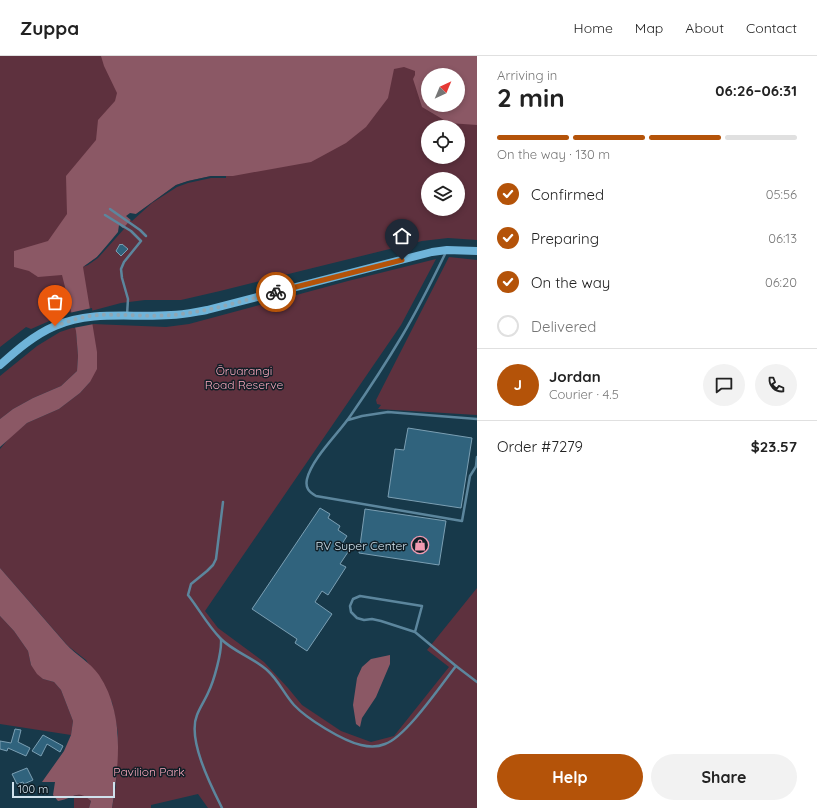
<!DOCTYPE html>
<meta charset="utf-8">
<style>
body{margin:0;font-family:Quicksand,sans-serif;background:#f2f2f2;color:#222;height:100vh;display:flex;flex-direction:column;font-size:15px;white-space:nowrap}
*{box-sizing:border-box;margin:0}
p{font-size:13px;color:#767676}
.icon{flex:none;width:22px;height:22px;fill:none;stroke:currentColor;stroke-width:2;stroke-linecap:round;stroke-linejoin:round}
.map{position:relative;flex:1;overflow:hidden}
.details{display:flex;flex-direction:column;background:#fff;width:340px}
.details>*{flex:none}
.needle{width:26px;rotate:44deg}
.buttons{position:absolute;left:421px;top:12px;display:grid;gap:8px}
.buttons a{display:grid;place-items:center;width:44px;height:44px;border-radius:50%;background:#fff;box-shadow:0 2px 6px #0003;font-size:20px}
.scale{position:absolute;left:12px;bottom:10px;width:103px;box-sizing:border-box;padding-left:4px;border:2px solid #d0e2ed;border-top:0;font-size:11px;line-height:14px;white-space:nowrap;color:#d0e2ed;-webkit-text-stroke:3px #101e26;paint-order:stroke}
.pin{position:absolute;display:grid;place-items:center;width:34px;height:34px;color:#fff;margin:-41px -17px;border-radius:50% 50% 50% 0;rotate:-45deg;box-shadow:0 0 4px #0007}
.pin .icon{rotate:45deg}
.courier{position:absolute;display:grid;place-items:center;width:40px;height:40px;margin:-20px;border:3px solid #b45309;border-radius:50%;background:#fff;color:#222;box-shadow:0 1px 5px #0007}
.overview em{font-style:normal;font-weight:800}
.overview div{display:flex;flex-direction:column-reverse}
.overview{display:flex;align-items:center;justify-content:space-between;height:68px;padding:0 20px}
h1{font-size:26px;font-weight:800;line-height:30px}
.bar{display:grid;grid-template-columns:repeat(4,1fr);gap:6px 4px;align-content:center;height:48px;padding:0 20px}
.bar i{height:5px;border-radius:3px;background:#e0e0e0}
.bar .current{background:#b45309}
.bar p{grid-column:span 4}
.line{display:flex;align-items:center;gap:10px;padding:0 20px;border-top:1px solid #e0e0e0}
.line div{flex:1}
.round{display:grid;place-items:center;flex:none;width:42px;height:42px;border-radius:21px;background:#f2f2f2}
ol{padding:0 20px;list-style:none}
li{display:flex;align-items:center;gap:12px;height:44px}
li p{margin-inline-start:auto}
li .icon{padding:4px;border-radius:50%;background:#b45309;color:#fff;stroke-width:4}
li:last-child{color:#767676}
li i{width:22px;height:22px;border:2px solid #e0e0e0;border-radius:50%}
.primary-button{display:flex;gap:8px;margin-top:auto;padding:8px 20px}
.primary-button a{flex:1;height:46px;border-radius:24px;background:#b45309;color:#fff;font-size:16px;font-weight:800;line-height:46px;text-align:center}
.primary-button a+a{background:#f2f2f2;color:#222}
header{display:flex;align-items:center;gap:24px;box-sizing:border-box;height:56px;padding:0 20px;background:#fff;border-bottom:1px solid #e0e0e0}
header strong{font-size:19px}
nav{display:flex;gap:22px;margin-inline-start:auto;font-size:14px}
main{display:flex;flex:1;min-height:0}
.map>svg:first-child{display:block}
</style>
<header>
<strong>Zuppa</strong>
<nav><a>Home</a><a>Map</a><a>About</a><a>Contact</a></nav>
</header>
<main>
<div class="map">
<svg width="477" height="752" viewBox="0 0 477 752">
<rect width="100%" height="100%" fill="#17394a"/>
<g fill="#5e313e" fill-rule="evenodd">
<path d="M0 0H477V184L448 182 422 185 220 235 181 244H145L121 247 91 255 93 268 166 271 189 268 348 225 436 203 401 269 205 555 218 572 264 606 288 632 302 649 341 675 371 686 394 680 449 611 427 594 477 532V752H208L198 738 151 749V752H112L116 729 118 677 112 646 86 604 68 590 0 512V393L10 381 27 367 59 353 80 337 90 326 76 275 78 300 77 315 61 330 33 342 13 353 0 363V320L37 290 60 276 75 271 70 256 31 273 26 271 0 291ZM428 19H458V49H428ZM428 71H458V101H428ZM428 123H458V153H428Z"/>
<path d="M449 201 477 204V359L378 353 381 349 377 348 376 344Z"/>
<path d="M0 560 14 575 28 595 31 609 43 623 54 626 61 634 73 665 71 679 0 668Z"/>
<path d="M80 738H84L91 745 89 752H74V742L70 741Z"/>
</g>
<g fill="#8b5865" fill-rule="evenodd">
<path d="M101 0H477V69L449 67 422 51 413 23 415 19V15L404 11 394 13 388 42 366 71 346 87 311 106 233 120H211L188 125 176 129 136 158 97 201 83 211 97 296V313L90 326 80 337 59 353 27 367 0 391V363L13 353 33 342 61 330 77 315 78 300 76 275 62 219 38 221 29 215 14 211V195L48 185 67 158 66 120 96 84 98 64 115 45 117 37 104 10ZM428 19H458V49H428Z"/>
<path d="M0 512C22 537 44 563 66 588 76 599 90 606 99 619 125 658 119 708 112 752H89L91 745C77 732 73 743 58 745L53 739 55 726H42L64 695 71 679 73 665 61 634 54 626 43 623 37 618 31 609 28 595 14 575 0 560Z"/>
<path d="M390 599V608L376 641 362 662 360 671 356 668 353 649 357 622 362 611 371 603Z"/>
</g>
<g fill="#17394a">
<path d="M211 120H226V122H211L188 127 177 131 152 147 132 165 126 160 130 157 136 158 176 129 188 125Z"/>
<path d="M119 169 124 173 98 202 88 209 83 211 97 201 108 188 118 176Z"/>
<path d="M92 252 94 268 73 272 69 257Z"/>
</g>
<g fill="#30637d" stroke="#7b9fb3">
<path d="M120 188 121 189 122 188 128 193 121 200 116 195Z"/>
<path d="M408 372 472 382 461 452 388 441 395 393 404 394Z"/>
<path d="M320 452 330 458 328 462 340 470 338 474 347 480 342 488 350 493 340 508 346 511 328 539 322 535 315 546 332 558 307 595 295 587 297 583 252 553Z"/>
<path d="M365 453 446 465 439 509 359 497Z"/>
<path d="M15 673 21 674 18 686 30 692 26 700 8 692 7 695 0 693V685L11 687Z"/>
<path d="M43 679 63 690 60 696 47 688 41 700 32 695Z"/>
<path d="M27 712 33 724 24 728 23 726 17 728 12 718Z"/>
</g>
<g fill="none" stroke-linecap="round" stroke-linejoin="round">
<g stroke="#5c869d" stroke-width="2.5">
<path d="M110 153 140 174 146 180"/>
<path d="M105 159 131 175 141 185 124 206 121 213 122 222 128 243 127 259"/>
<path d="M446 196C432 225 418 253 402 280 386 307 369 333 351 359 339 377 312 402 307 423 305 432 309 436 316 440L462 465 470 420 477 409"/>
<path d="M348 364 362 360 388 356 477 363"/>
<path d="M476 410 477 401"/>
<path d="M223 446 216 503 213 509 207 515 191 528 188 539C199 553 208 570 221 583 234 596 254 602 268 615 279 625 284 638 294 649 307 663 343 685 361 689 369 691 378 691 385 688 406 681 441 629 456 610"/>
<path d="M415 576 422 550 360 540 353 543 350 550 351 556 357 562 364 564 372 563 381 565 415 576 456 610 477 626"/>
<path d="M221 583C222 596 214 625 208 637 205 644 200 651 197 659 187 683 211 730 222 752"/>
</g>
<path stroke="#6fb4d9" stroke-width="8" d="M0 309C17 294 34 279 55 270 93 254 131 262 171 259 183 259 195 256 207 254L432 196 447 194 477 195"/>
</g>
<g fill="none" stroke-linecap="round" stroke-linejoin="round">
<path stroke="#8fa7b4" stroke-width="4" stroke-dasharray="0 7.2" d="M55 270C69 265 84 260 99 259 123 258 148 261 172 259 207 256 242 245 276 236"/>
<path stroke="#b45309" stroke-width="5" d="M276 236 402 204"/>
</g>
<defs>
<symbol id="shop-ring" viewBox="-11 -11 22 22"><circle r="9.5" fill="#101e26" stroke="#f19ab1" stroke-width="1.5"/><path d="M-5-2.5h2.3a2.7 3.5 0 0 1 5.4 0H5L5.5 6h-11ZM-1.5-2.5h3a1.5 2.3 0 0 0-3 0Z" fill="#f19ab1"/></symbol>
</defs>
<g fill-rule="evenodd">
<use href="#shop-ring" x="410" y="479" width="20" height="20"/>
</g>
<g text-anchor="middle" dominant-baseline="central" stroke-width="3" stroke-linejoin="round" paint-order="stroke">
<g font-size="12" fill="#f7a6bb" stroke="#101e26">
<text x="244" y="314">Ōruarangi<tspan x="244" dy="14">Road Reserve</tspan></text>
<text x="149" y="715">Pavilion Park</text>
</g>
<g font-size="12" fill="#d0e2ed" stroke="#101e26" text-anchor="end">
<text x="407" y="489">RV Super Center</text>
</g>
</g>
</svg>
<div class="buttons">
<a><svg class="needle" viewBox="-14 -14 28 28"><path d="M0-13l5 13h-10z" fill="#e53935"/><path d="M0 13l5-13h-10z" fill="#767676"/></svg></a>
<a><svg class="icon" aria-label="locate" viewBox="0 0 24 24"><circle cx="12" cy="12" r="6"/><path d="M12 2v4M12 18v4M2 12h4M18 12h4"/></svg></a>
<a><svg class="icon" aria-label="layers" viewBox="0 0 24 24"><path d="M12 4l9 5-9 5-9-5zM3 14l9 5 9-5"/></svg></a>
</div>
<div class="scale">100 m</div>
<div class="pin" style="left:55px;top:270px;background:#ea580c"><svg class="icon" aria-label="bag" viewBox="0 0 24 24"><path d="M5 8h14l-1 12H6zM9 8a3 3 0 0 1 6 0"/></svg></div>
<div class="pin" style="left:402px;top:204px;background:#1f2937"><svg class="icon" aria-label="home" viewBox="0 0 24 24"><path d="M3 11l9-7 9 7M6 9v11h12V9"/></svg></div>
<div class="courier" style="left:276px;top:236px"><svg class="icon" aria-label="bike" viewBox="0 0 24 24"><circle cx="6" cy="16" r="4"/><circle cx="18" cy="16" r="4"/><path d="M6 16l4-8h5l3 8M10 8l3 8H6M13 5h3"/></svg></div>
</div>
<section class="details">
<div class="overview"><div><h1>2 min</h1><p>Arriving in</p></div><em>06:26–06:31</em></div>
<div class="bar"><i class="current"></i><i class="current"></i><i class="current"></i><i></i><p>On the way · 130 m</p></div>
<ol>
<li><svg class="icon" aria-label="check" viewBox="0 0 24 24"><path d="M5 12l5 5 9-10"/></svg>Confirmed<p>05:56</p></li>
<li><svg class="icon" aria-label="check" viewBox="0 0 24 24"><path d="M5 12l5 5 9-10"/></svg>Preparing<p>06:13</p></li>
<li><svg class="icon" aria-label="check" viewBox="0 0 24 24"><path d="M5 12l5 5 9-10"/></svg>On the way<p>06:20</p></li>
<li><i></i>Delivered</li>
</ol>
<div class="line" style="height:72px"><b class="round" style="background:#b45309;color:#fff">J</b><div><b>Jordan</b><p>Courier · 4.5</p></div><a class="round"><svg class="icon" aria-label="chat" viewBox="0 0 24 24"><path d="M4 5h16v11H9l-5 4z"/></svg></a><a class="round"><svg class="icon" aria-label="phone" viewBox="0 0 24 24"><path d="M5 4h4l2 5-3 2q2 4 5 5l2-3 5 2v4C11 20 4 13 5 4z"/></svg></a></div>
<div class="line" style="height:52px"><div>Order #7279</div><b>$23.57</b></div>
<div class="primary-button"><a>Help</a><a>Share</a></div>
</section>
</main>
